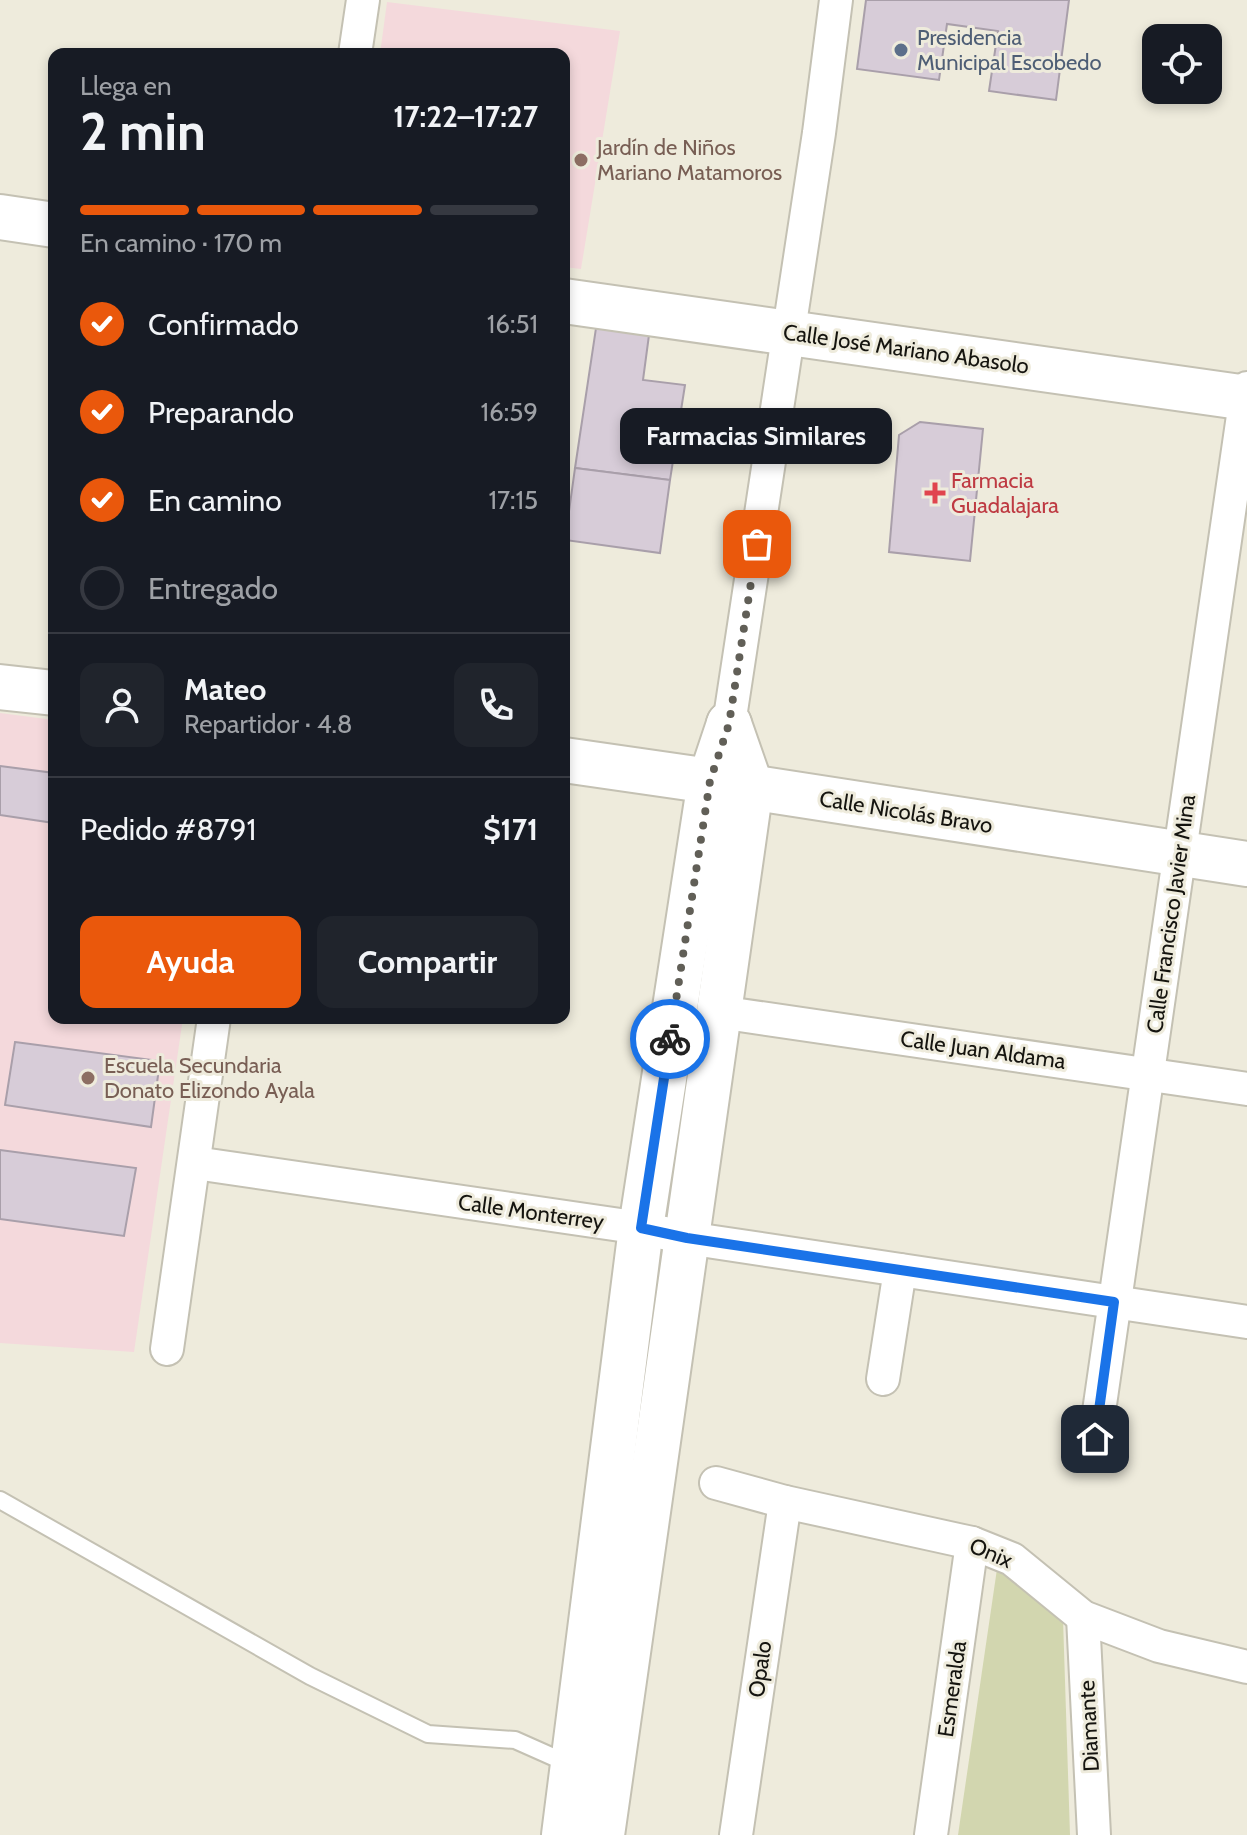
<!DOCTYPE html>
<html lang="es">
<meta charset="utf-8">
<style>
body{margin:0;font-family:Cabin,sans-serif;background:#20242c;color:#f1f3f6;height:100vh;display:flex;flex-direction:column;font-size:30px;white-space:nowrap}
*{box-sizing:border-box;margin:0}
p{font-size:26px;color:#9ea1a6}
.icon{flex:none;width:44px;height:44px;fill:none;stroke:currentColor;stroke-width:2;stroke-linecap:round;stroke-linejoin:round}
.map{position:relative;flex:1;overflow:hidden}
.details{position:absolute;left:48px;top:48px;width:522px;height:976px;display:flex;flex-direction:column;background:#171b24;border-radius:16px;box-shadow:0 4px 12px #0003}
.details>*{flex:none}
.tools{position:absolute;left:1142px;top:24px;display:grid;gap:16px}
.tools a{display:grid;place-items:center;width:80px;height:80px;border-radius:16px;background:#171b24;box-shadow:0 4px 12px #0003;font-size:40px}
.pin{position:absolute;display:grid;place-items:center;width:68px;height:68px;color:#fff;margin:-34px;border-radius:16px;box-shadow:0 4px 12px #0006}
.courier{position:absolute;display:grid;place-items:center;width:80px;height:80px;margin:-40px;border:6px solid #1a73e8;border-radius:50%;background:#fff;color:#222;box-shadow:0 2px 10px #0007}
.bubble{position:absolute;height:56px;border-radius:16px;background:#171b24;box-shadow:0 4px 12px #0003;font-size:26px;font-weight:700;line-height:56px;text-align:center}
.summary em{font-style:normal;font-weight:700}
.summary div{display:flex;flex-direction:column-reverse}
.summary{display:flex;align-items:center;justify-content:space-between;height:136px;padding:0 32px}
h1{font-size:52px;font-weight:700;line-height:60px}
.bar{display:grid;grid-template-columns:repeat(4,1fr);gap:12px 8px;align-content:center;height:96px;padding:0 32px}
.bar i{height:10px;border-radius:6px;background:#363941}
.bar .active{background:#ea580c}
.bar p{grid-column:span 4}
.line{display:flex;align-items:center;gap:20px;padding:0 32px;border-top:2px solid #363941}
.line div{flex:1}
.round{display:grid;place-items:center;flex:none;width:84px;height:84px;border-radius:16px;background:#20242c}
ol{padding:0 32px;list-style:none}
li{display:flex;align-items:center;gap:24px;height:88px}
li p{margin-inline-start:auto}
li .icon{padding:8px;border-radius:50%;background:#ea580c;color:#fff;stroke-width:4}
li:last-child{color:#9ea1a6}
li i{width:44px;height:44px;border:4px solid #363941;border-radius:50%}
.action{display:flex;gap:16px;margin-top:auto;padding:16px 32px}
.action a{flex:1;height:92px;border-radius:16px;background:#ea580c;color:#fff;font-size:32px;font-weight:700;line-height:92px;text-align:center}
.action a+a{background:#20242c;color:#f1f3f6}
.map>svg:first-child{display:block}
</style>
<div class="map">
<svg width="1247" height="1835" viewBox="0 0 1247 1835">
<rect width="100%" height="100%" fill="#eeebdc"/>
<g fill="#f4d9dc">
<path d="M387 2 620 31 581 269 564 267V54H380Z"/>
<path d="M0 713 54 720V1018H183L134 1352 0 1343Z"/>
</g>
<path fill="#d2d6af" d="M997 1569 1063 1619 1070 1835H958Z"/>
<g fill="#d7ccd8" stroke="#a99faa" stroke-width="2">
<path d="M866 0H1069L1056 100 989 91 998 31 947 24 939 80 857 69Z"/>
<path d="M596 328 649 335 643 380 685 385 670 480 575 468Z"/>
<path d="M920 422 983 429 970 561 889 552 899 435Z"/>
<path d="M575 468 670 480 660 553 565 540Z"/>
<path d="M0 766 54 773V823L0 815Z"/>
<path d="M15 1042 160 1061 151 1127 5 1105Z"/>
<path d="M0 1150 136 1168 124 1236 0 1219Z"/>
</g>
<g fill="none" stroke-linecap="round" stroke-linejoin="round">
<defs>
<path id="lane" d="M0 1500 310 1676 428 1734 515 1740 569 1764"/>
<g id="street">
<path d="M355 54 363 0"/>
<path d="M729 724 819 133 836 0"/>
<path d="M719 1012 1247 1089"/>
<path d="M195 1163 641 1228 687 1238 1247 1322"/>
<path d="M167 1349 214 1018"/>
<path d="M883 1379 900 1270"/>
<path d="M1095 1439 1247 388"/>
<path d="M716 1483 785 1502 972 1543 1012 1559 1083 1617 1159 1646 1247 1667"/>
<path d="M1083 1617 1094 1835"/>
<path d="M736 1835 785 1502"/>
<path d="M931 1835 972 1543"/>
</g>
<g id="secondary">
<path d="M0 217 54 225"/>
<path d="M564 301 1247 398"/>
<path d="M0 687 54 693"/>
<path d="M564 760 710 781 1247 864"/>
<path d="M564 1835 641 1228 710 781 729 724"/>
<path d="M602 1835 751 787 729 724"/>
</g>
</defs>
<use href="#lane" stroke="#c4c1b3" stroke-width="20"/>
<use href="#street" stroke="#c4c1b3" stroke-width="36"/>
<use href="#secondary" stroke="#c4c1b3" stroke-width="48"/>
<use href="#lane" stroke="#fff" stroke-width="16"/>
<use href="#street" stroke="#fff" stroke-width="32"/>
<use href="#secondary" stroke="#fff" stroke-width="44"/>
</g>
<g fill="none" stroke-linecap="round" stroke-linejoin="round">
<path stroke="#615f57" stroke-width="8" stroke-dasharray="0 14.4" d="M670 1039 710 781 729 724 757 544"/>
<path stroke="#1a73e8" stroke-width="10" d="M670 1039 641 1228 687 1238 1114 1302 1095 1439"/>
</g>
<circle fill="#5c6f8a" stroke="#eeebdc" stroke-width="3" cx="901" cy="50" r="8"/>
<g fill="#8d6e63" stroke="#eeebdc" stroke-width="3">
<circle cx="581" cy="160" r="8"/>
<circle cx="88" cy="1078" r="8"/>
</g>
<path fill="#e0444e" stroke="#eeebdc" stroke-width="3" d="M931 481h8v8h8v8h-8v8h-8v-8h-8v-8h8z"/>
<g text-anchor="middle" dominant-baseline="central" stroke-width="6" stroke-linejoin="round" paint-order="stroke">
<g font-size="22" fill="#4e5e75" stroke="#eeebdc" text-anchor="start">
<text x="917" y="37">Presidencia<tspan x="917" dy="25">Municipal Escobedo</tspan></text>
</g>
<g font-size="22" fill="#785e54" stroke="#eeebdc" text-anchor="start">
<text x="597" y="147">Jardín de Niños<tspan x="597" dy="25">Mariano Matamoros</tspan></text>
<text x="104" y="1065">Escuela Secundaria<tspan x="104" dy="25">Donato Elizondo Ayala</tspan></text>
</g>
<g font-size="22" fill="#15140f" stroke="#eeebdc">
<text transform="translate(906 349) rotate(8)">Calle José Mariano Abasolo</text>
<text transform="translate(906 812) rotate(9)">Calle Nicolás Bravo</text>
<text transform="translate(1171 914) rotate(-82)">Calle Francisco Javier Mina</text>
<text transform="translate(983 1050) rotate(8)">Calle Juan Aldama</text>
<text transform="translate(531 1212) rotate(8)">Calle Monterrey</text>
<text transform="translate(991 1553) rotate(23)">Onix</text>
<text transform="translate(760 1669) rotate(-82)">Opalo</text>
<text transform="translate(952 1689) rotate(-82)">Esmeralda</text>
<text transform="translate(1089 1726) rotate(-93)">Diamante</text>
</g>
<g font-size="22" fill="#be3a42" stroke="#eeebdc" text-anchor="start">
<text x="951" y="480">Farmacia<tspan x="951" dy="25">Guadalajara</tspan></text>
</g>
</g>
</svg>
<div class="tools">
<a><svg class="icon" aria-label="locate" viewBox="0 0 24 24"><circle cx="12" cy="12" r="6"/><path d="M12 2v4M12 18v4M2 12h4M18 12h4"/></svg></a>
</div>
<div class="pin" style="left:757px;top:544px;background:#ea580c"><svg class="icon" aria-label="bag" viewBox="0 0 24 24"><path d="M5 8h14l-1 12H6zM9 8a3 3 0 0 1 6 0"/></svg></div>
<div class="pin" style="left:1095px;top:1439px;background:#1f2937"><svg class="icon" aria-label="home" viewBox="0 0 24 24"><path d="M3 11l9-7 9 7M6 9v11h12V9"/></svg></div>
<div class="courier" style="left:670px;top:1039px"><svg class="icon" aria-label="bike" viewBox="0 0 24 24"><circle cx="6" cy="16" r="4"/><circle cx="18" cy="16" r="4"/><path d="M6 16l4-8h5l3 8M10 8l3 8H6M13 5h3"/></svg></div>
<div class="bubble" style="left:620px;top:408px;width:272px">Farmacias Similares</div>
<section class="details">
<div class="summary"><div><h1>2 min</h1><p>Llega en</p></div><em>17:22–17:27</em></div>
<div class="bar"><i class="active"></i><i class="active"></i><i class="active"></i><i></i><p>En camino · 170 m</p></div>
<ol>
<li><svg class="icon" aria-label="check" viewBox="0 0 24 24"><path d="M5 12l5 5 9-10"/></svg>Confirmado<p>16:51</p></li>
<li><svg class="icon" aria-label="check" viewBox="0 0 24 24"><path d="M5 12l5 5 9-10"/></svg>Preparando<p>16:59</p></li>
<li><svg class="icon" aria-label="check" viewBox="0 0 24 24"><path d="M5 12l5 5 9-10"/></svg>En camino<p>17:15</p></li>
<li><i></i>Entregado</li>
</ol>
<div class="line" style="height:144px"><a class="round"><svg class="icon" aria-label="person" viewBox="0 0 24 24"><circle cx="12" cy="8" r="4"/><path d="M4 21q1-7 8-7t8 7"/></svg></a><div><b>Mateo</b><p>Repartidor · 4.8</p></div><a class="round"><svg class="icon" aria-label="phone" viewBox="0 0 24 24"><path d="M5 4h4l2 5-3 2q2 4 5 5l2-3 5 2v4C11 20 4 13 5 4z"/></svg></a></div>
<div class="line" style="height:104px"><div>Pedido #8791</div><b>$171</b></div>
<div class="action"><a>Ayuda</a><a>Compartir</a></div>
</section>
</div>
